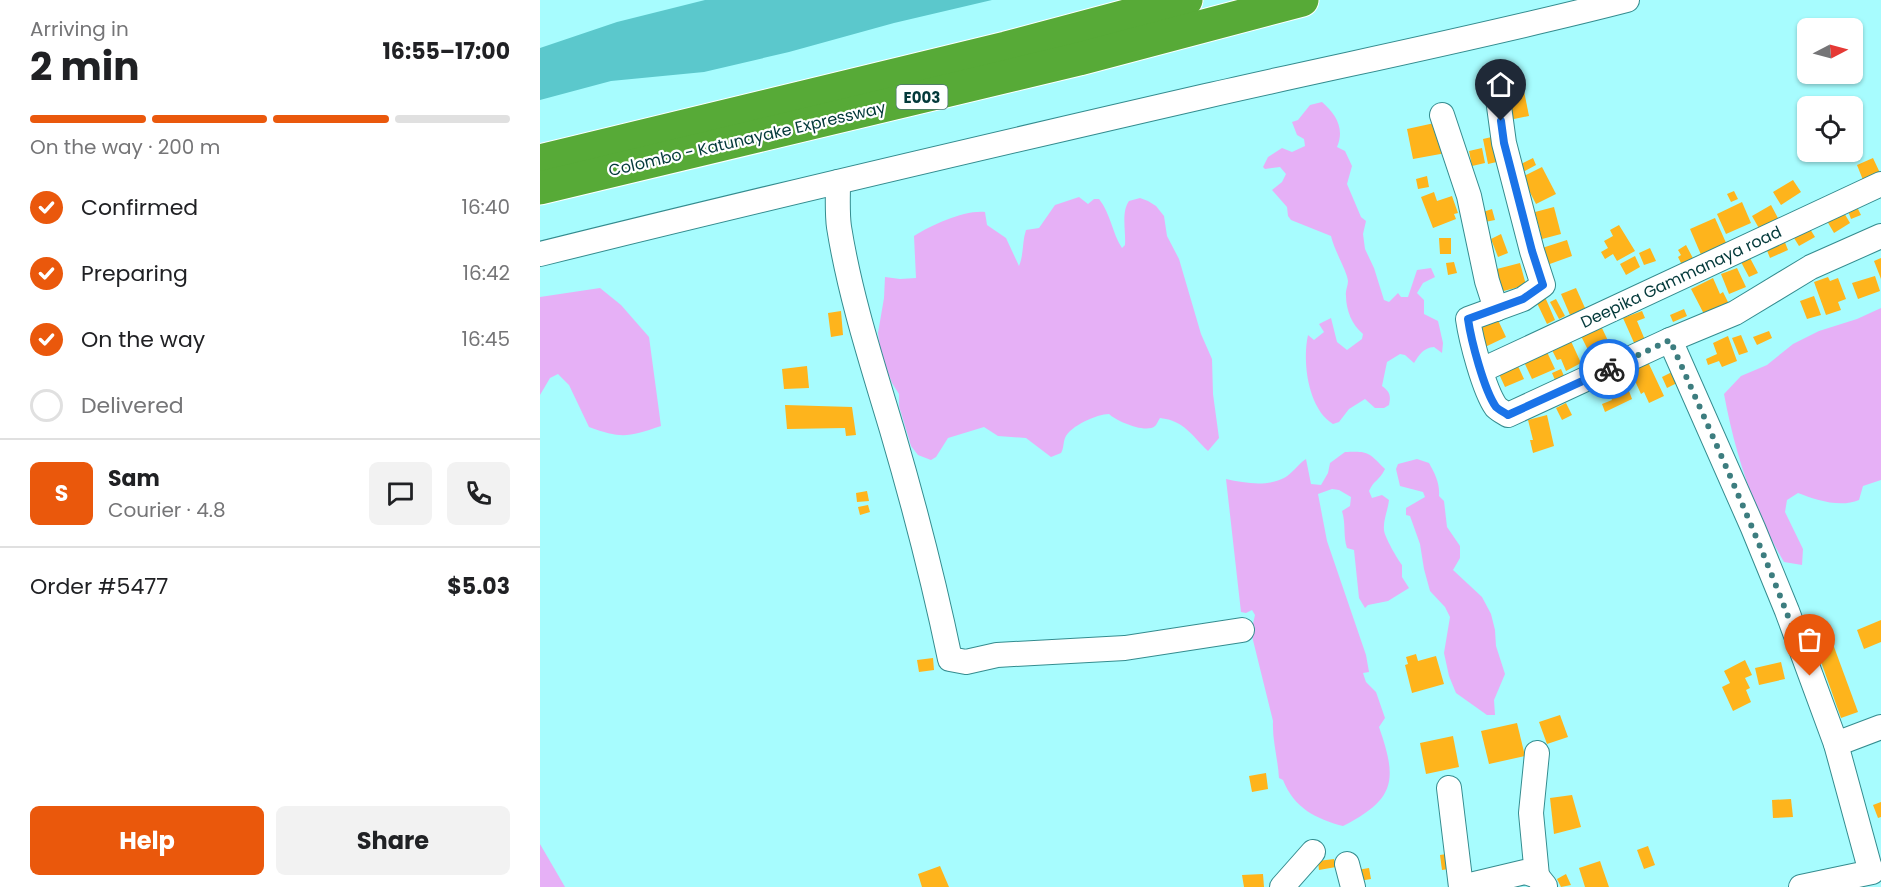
<!DOCTYPE html>
<meta charset="utf-8">
<style>
body{margin:0;font-family:Poppins,sans-serif;background:#f2f2f2;color:#202124;height:100vh;display:flex;flex-direction:column;font-size:22px;white-space:nowrap}
*{box-sizing:border-box;margin:0}
p{font-size:20px;color:#757577}
.icon{flex:none;width:33px;height:33px;fill:none;stroke:currentColor;stroke-width:2;stroke-linecap:round;stroke-linejoin:round}
.map{position:relative;flex:1;overflow:hidden}
.side{display:flex;flex-direction:column;background:#fff;width:540px}
.side>*{flex:none}
.needle{width:39px;rotate:84deg}
.buttons{position:absolute;left:1257px;top:18px;display:grid;gap:12px}
.buttons a{display:grid;place-items:center;width:66px;height:66px;border-radius:9px;background:#fff;box-shadow:0 2px 4px #0004;font-size:30px}
.pin{position:absolute;display:grid;place-items:center;width:51px;height:51px;color:#fff;margin:-62px -26px;border-radius:50% 50% 50% 0;rotate:-45deg;box-shadow:0 0 6px #0007}
.pin .icon{rotate:45deg}
.courier{position:absolute;display:grid;place-items:center;width:60px;height:60px;margin:-30px;border:4px solid #1a73e8;border-radius:50%;background:#fff;color:#222;box-shadow:0 2px 8px #0007}
.headline em{font-style:normal;font-weight:700}
.headline div{display:flex;flex-direction:column-reverse}
.headline{display:flex;align-items:center;justify-content:space-between;height:102px;padding:0 30px}
h1{font-size:39px;font-weight:700;line-height:45px}
.bar{display:grid;grid-template-columns:repeat(4,1fr);gap:9px 6px;align-content:center;height:72px;padding:0 30px}
.bar i{height:8px;border-radius:4px;background:#e0e0e0}
.bar .active{background:#ea580c}
.bar p{grid-column:span 4}
.line{display:flex;align-items:center;gap:15px;padding:0 30px;border-top:2px solid #e0e0e0}
.line div{flex:1}
.round{display:grid;place-items:center;flex:none;width:63px;height:63px;border-radius:9px;background:#f2f2f2}
ol{padding:0 30px;list-style:none}
li{display:flex;align-items:center;gap:18px;height:66px}
li p{margin-inline-start:auto}
li .icon{padding:6px;border-radius:50%;background:#ea580c;color:#fff;stroke-width:4}
li:last-child{color:#757577}
li i{width:33px;height:33px;border:3px solid #e0e0e0;border-radius:50%}
.primary-button{display:flex;gap:12px;margin-top:auto;padding:12px 30px}
.primary-button a{flex:1;height:69px;border-radius:9px;background:#ea580c;color:#fff;font-size:24px;font-weight:700;line-height:69px;text-align:center}
.primary-button a+a{background:#f2f2f2;color:#202124}
main{display:flex;flex:1;min-height:0}
.map>svg:first-child{display:block}
</style>
<main>
<section class="side">
<div class="headline"><div><h1>2 min</h1><p>Arriving in</p></div><em>16:55–17:00</em></div>
<div class="bar"><i class="active"></i><i class="active"></i><i class="active"></i><i></i><p>On the way · 200 m</p></div>
<ol>
<li><svg class="icon" aria-label="check" viewBox="0 0 24 24"><path d="M5 12l5 5 9-10"/></svg>Confirmed<p>16:40</p></li>
<li><svg class="icon" aria-label="check" viewBox="0 0 24 24"><path d="M5 12l5 5 9-10"/></svg>Preparing<p>16:42</p></li>
<li><svg class="icon" aria-label="check" viewBox="0 0 24 24"><path d="M5 12l5 5 9-10"/></svg>On the way<p>16:45</p></li>
<li><i></i>Delivered</li>
</ol>
<div class="line" style="height:108px"><b class="round" style="background:#ea580c;color:#fff">S</b><div><b>Sam</b><p>Courier · 4.8</p></div><a class="round"><svg class="icon" aria-label="chat" viewBox="0 0 24 24"><path d="M4 5h16v11H9l-5 4z"/></svg></a><a class="round"><svg class="icon" aria-label="phone" viewBox="0 0 24 24"><path d="M5 4h4l2 5-3 2q2 4 5 5l2-3 5 2v4C11 20 4 13 5 4z"/></svg></a></div>
<div class="line" style="height:78px"><div>Order #5477</div><b>$5.03</b></div>
<div class="primary-button"><a>Help</a><a>Share</a></div>
</section>
<div class="map">
<svg width="1341" height="887" viewBox="0 0 1341 887">
<rect width="100%" height="100%" fill="#a7fcfe"/>
<g fill="#e6b0f6">
<path d="M782 102C796 114 805 129 797 147L805 151 812 166 807 184 821 217 826 221 823 234 825 249 834 268 844 300 849 302 858 293 861 297H868L877 270 891 268 895 277 883 283 877 293 884 300V314L898 321 903 343 902 353 894 347C883 348 880 354 874 363L865 355 860 354 847 362 842 386C850 392 851 395 849 405L844 408H835L825 399 809 409 799 422 793 424C768 409 762 362 768 335L774 340 784 332 779 324 791 318 797 342 807 350 822 339 823 334C812 325 806 310 806 296 805 291 808 286 808 281 807 271 794 250 791 236L751 220 748 216 747 207 732 190 742 182 746 174 740 167 725 169 723 167 728 157 742 148 752 152 765 146 764 139 757 135 752 122 758 120 770 105Z"/>
<path d="M539 197 548 204 554 199H559C571 214 572 233 582 248L585 245C586 231 581 212 589 201L600 198 608 201 616 206 624 216 627 236 639 259 661 334 672 359 673 394 679 438 668 451C651 435 645 421 620 418 619 419 616 426 615 426 606 434 576 421 569 414 557 414 530 426 525 438 523 443 524 448 521 453L511 457 486 438 458 436 444 427 408 438 396 457 391 460 378 455 371 446 359 406V394L352 383 341 355 338 333 344 298 345 277 360 279 376 278 374 236C392 225 424 210 445 212L447 225 466 238 479 266C484 254 482 242 486 230L499 228 515 205Z"/>
<path d="M60 288 81 305 109 337 121 426C88 437 82 439 49 427L29 385 18 374 10 378 0 395V297Z"/>
<path d="M1341 308V480L1323 486 1319 500C1300 508 1276 500 1258 493L1247 500 1245 512 1263 549 1262 565 1244 562C1213 510 1195 453 1184 394L1201 376 1227 365 1253 344 1279 331 1317 319Z"/>
<path d="M805 452C829 451 828 452 845 469 839 481 834 480 829 491L832 498 842 495 849 500C848 510 843 520 844 530 844 536 858 560 862 565V577L869 588 848 601 828 605 825 608 819 598 814 550 807 548C803 536 806 524 802 511L810 506 811 497 799 490 792 489 778 494 787 541 826 655 829 672 823 673 826 682 836 692 845 718 839 727C858 781 855 799 803 826 776 819 754 808 743 780L739 778C738 759 732 740 733 721L711 632 715 615 712 610 706 613 701 612 686 479C705 483 726 487 744 478 752 474 758 464 766 459L771 484 781 485 788 473 790 463Z"/>
<path d="M877 459 889 463C895 474 900 483 899 496L904 501 907 527 920 546V558L913 570 942 597 951 614 955 630 956 646 965 674 954 700 955 715H947L916 693 909 676 904 653 910 617 905 607 890 591 884 569 880 544 870 516 866 515V508L885 497 883 492 860 486 856 469 858 464Z"/>
<path d="M0 844 25 887H0Z"/>
</g>
<path fill="#5bc8cc" d="M165 0H452L354 23 249 52 164 72 71 81 0 100V48L77 22Z"/>
<g fill="#feb41c">
<path d="M983 86 989 116 969 120 963 91Z"/>
<path d="M899 122 906 153 873 159 867 129Z"/>
<path d="M956 136 961 161 948 164 943 139Z"/>
<path d="M942 148 945 163 932 166 929 151Z"/>
<path d="M993 158 996 165 983 172 979 165Z"/>
<path d="M1333 158 1340 173 1323 180 1317 165Z"/>
<path d="M1002 167 1016 194 996 204 982 177Z"/>
<path d="M887 176 889 187 878 189 876 179Z"/>
<path d="M1253 180 1261 192 1241 205 1233 192Z"/>
<path d="M1194 191 1198 199 1191 202 1187 194Z"/>
<path d="M894 192 897 201 912 196 918 213 914 214 916 219 893 228 881 197Z"/>
<path d="M1202 202 1211 223 1186 234 1177 214Z"/>
<path d="M1231 205 1239 220 1220 230 1212 216Z"/>
<path d="M1014 207 1021 234 1002 239 995 212Z"/>
<path d="M1317 207 1321 215 1311 219 1308 211Z"/>
<path d="M952 209 955 220 945 222 943 212Z"/>
<path d="M1303 211 1310 223 1294 233 1287 221Z"/>
<path d="M1175 218 1187 245 1162 257 1150 229Z"/>
<path d="M1079 225 1095 251 1077 261 1073 254 1065 259 1061 252 1068 248 1064 241 1073 236 1070 230Z"/>
<path d="M1270 229 1275 237 1259 246 1254 238Z"/>
<path d="M961 234 968 253 958 257 951 239Z"/>
<path d="M899 238H911V254H900Z"/>
<path d="M1027 240 1032 256 1007 265 1002 248Z"/>
<path d="M1244 240 1248 250 1230 258 1226 248Z"/>
<path d="M1146 245 1156 264 1144 269 1138 257 1141 255 1138 250Z"/>
<path d="M1110 248 1116 261 1104 265 1099 253Z"/>
<path d="M1095 256 1100 267 1086 275 1080 264Z"/>
<path d="M1210 258 1218 273 1209 277 1201 262Z"/>
<path d="M1341 258V279L1334 261Z"/>
<path d="M914 262 917 273 908 275 906 263Z"/>
<path d="M980 263 986 285 960 292 953 270Z"/>
<path d="M1197 268 1206 287 1189 294 1181 274Z"/>
<path d="M1335 276 1340 291 1318 299 1312 283Z"/>
<path d="M1288 277 1290 281 1298 278 1306 299 1298 302 1301 310 1286 315 1274 282Z"/>
<path d="M1173 278 1180 294 1183 292 1189 304 1165 316 1151 289Z"/>
<path d="M1036 288 1045 308 1030 315 1021 294Z"/>
<path d="M1274 296 1281 315 1267 319 1260 301Z"/>
<path d="M1005 297 1015 320 1007 324 996 301Z"/>
<path d="M1016 299 1025 316 1019 319 1010 302Z"/>
<path d="M1144 309 1147 316 1133 322 1130 315Z"/>
<path d="M301 311 303 335 291 337 288 313Z"/>
<path d="M1102 311 1105 318 1097 321 1105 340 1095 345 1083 318Z"/>
<path d="M957 318 966 337 945 347 936 329Z"/>
<path d="M1061 326 1071 347 1051 356 1041 336Z"/>
<path d="M1229 331 1232 338 1217 345 1213 337Z"/>
<path d="M1201 335 1208 352 1199 355 1192 338Z"/>
<path d="M1188 336 1197 361 1182 367 1179 361 1168 365 1166 359 1177 354 1173 343Z"/>
<path d="M1030 339 1041 363 1026 371 1021 359 1017 360 1011 348Z"/>
<path d="M1007 352 1015 369 992 379 984 362Z"/>
<path d="M1108 362 1124 396 1109 403 1104 392 1101 394 1090 370Z"/>
<path d="M267 366 269 388 244 389 242 369Z"/>
<path d="M978 366 984 379 965 387 959 374Z"/>
<path d="M1021 369 1027 383 1018 387 1012 373Z"/>
<path d="M1138 369 1143 380 1127 388 1122 377Z"/>
<path d="M1083 375 1092 399 1065 412 1062 404 1072 400 1065 383Z"/>
<path d="M1026 403 1032 415 1022 420 1016 408Z"/>
<path d="M245 405 312 407 316 435 306 436 305 428 247 429Z"/>
<path d="M1007 415 1014 446 993 453 990 440H993L988 420Z"/>
<path d="M327 491 329 501 317 502 316 493Z"/>
<path d="M328 505 330 512 320 515 318 507Z"/>
<path d="M1341 620V642L1324 649 1317 630Z"/>
<path d="M1290 636 1318 712 1301 718 1274 642Z"/>
<path d="M876 654 878 661 896 656 904 684 872 693 865 665 868 664 866 657Z"/>
<path d="M393 658 394 670 379 672 377 660Z"/>
<path d="M1205 660 1212 675 1205 678 1210 688 1206 690 1211 702 1193 711 1182 687 1190 683 1184 671Z"/>
<path d="M1241 662 1245 679 1219 685 1215 668Z"/>
<path d="M1020 715 1028 737 1007 744 999 722Z"/>
<path d="M977 723 985 756 949 764 941 731Z"/>
<path d="M913 736 919 767 886 774 880 743Z"/>
<path d="M726 773 728 789 712 792 709 776Z"/>
<path d="M1032 795 1041 827 1014 834 1010 798Z"/>
<path d="M1251 799 1253 817 1233 818 1232 800Z"/>
<path d="M1341 802V817L1338 818 1333 805Z"/>
<path d="M1108 846 1115 865 1104 869 1097 850Z"/>
<path d="M913 853 916 868 902 870 900 855Z"/>
<path d="M794 859 796 867 779 870 778 861Z"/>
<path d="M1060 861 1069 887H1045L1039 868Z"/>
<path d="M400 866 409 887H382L378 874Z"/>
<path d="M829 868 831 879 819 881 817 870Z"/>
<path d="M723 874 724 887H704L702 875Z"/>
<path d="M1026 874 1031 885 1021 887 1017 879Z"/>
</g>
<g fill="none" stroke-linecap="round" stroke-linejoin="round">
<defs>
<g id="minor">
<path d="M958 99 964 143 992 251 1003 285 983 299 928 319C931 340 944 390 956 407 959 410 963 412 968 415L1130 340 1195 313 1271 267 1341 236"/>
<path d="M902 115 929 196 947 281 956 309"/>
<path d="M298 182C298 197 297 213 299 227 310 296 332 363 352 430 374 505 394 582 410 659L426 662 457 655 585 648 702 630"/>
<path d="M0 254C222 199 444 147 666 96 806 64 948 36 1087 0"/>
<path d="M1130 340 1213 528 1247 611 1296 744 1329 865 1332 872 1261 887"/>
<path d="M942 370 1341 184"/>
<path d="M1296 744 1341 727"/>
<path d="M909 788 921 887"/>
<path d="M807 864 813 887"/>
<path d="M997 876 991 813 997 753"/>
<path d="M742 887 773 852"/>
<path d="M922 887 985 872 997 876 1005 886"/>
</g>
<g id="highway">
<path d="M0 161 466 48 646 0"/>
<path d="M0 188 539 59 762 0"/>
</g>
</defs>
<use href="#minor" stroke="#348c8f" stroke-width="26"/>
<use href="#highway" stroke="#fff" stroke-width="35"/>
<use href="#minor" stroke="#fff" stroke-width="24"/>
<use href="#highway" stroke="#57aa37" stroke-width="33"/>
</g>
<g fill="none" stroke-linecap="round" stroke-linejoin="round">
<path stroke="#3c7d7f" stroke-width="6" stroke-dasharray="0 10.8" d="M1069 369 1130 340C1179 451 1230 562 1270 676"/>
<path stroke="#1a73e8" stroke-width="8" d="M961 121 964 143 992 251 1003 285 983 299 928 319C931 340 944 390 956 407 959 410 964 412 968 415L1069 369"/>
</g>
<g text-anchor="middle" dominant-baseline="central" stroke-width="4.5" stroke-linejoin="round" paint-order="stroke">
<rect fill="#fff" stroke="#4f7475" stroke-width="1.5" x="356.5" y="85" width="51" height="24" rx="4.5"/>
<g font-size="15" font-weight="bold" fill="#03393a">
<text x="382" y="97">E003</text>
</g>
<g font-size="16" fill="#03393a" stroke="#fff">
<text transform="translate(207 139) rotate(-13)">Colombo - Katunayake Expressway</text>
<text transform="translate(1141 277) rotate(-25)">Deepika Gammanaya road</text>
</g>
</g>
</svg>
<div class="buttons">
<a><svg class="needle" viewBox="-14 -14 28 28"><path d="M0-13l5 13h-10z" fill="#e53935"/><path d="M0 13l5-13h-10z" fill="#757577"/></svg></a>
<a><svg class="icon" aria-label="locate" viewBox="0 0 24 24"><circle cx="12" cy="12" r="6"/><path d="M12 2v4M12 18v4M2 12h4M18 12h4"/></svg></a>
</div>
<div class="pin" style="left:1270px;top:676px;background:#ea580c"><svg class="icon" aria-label="bag" viewBox="0 0 24 24"><path d="M5 8h14l-1 12H6zM9 8a3 3 0 0 1 6 0"/></svg></div>
<div class="pin" style="left:961px;top:121px;background:#1f2937"><svg class="icon" aria-label="home" viewBox="0 0 24 24"><path d="M3 11l9-7 9 7M6 9v11h12V9"/></svg></div>
<div class="courier" style="left:1069px;top:369px"><svg class="icon" aria-label="bike" viewBox="0 0 24 24"><circle cx="6" cy="16" r="4"/><circle cx="18" cy="16" r="4"/><path d="M6 16l4-8h5l3 8M10 8l3 8H6M13 5h3"/></svg></div>
</div>
</main>
